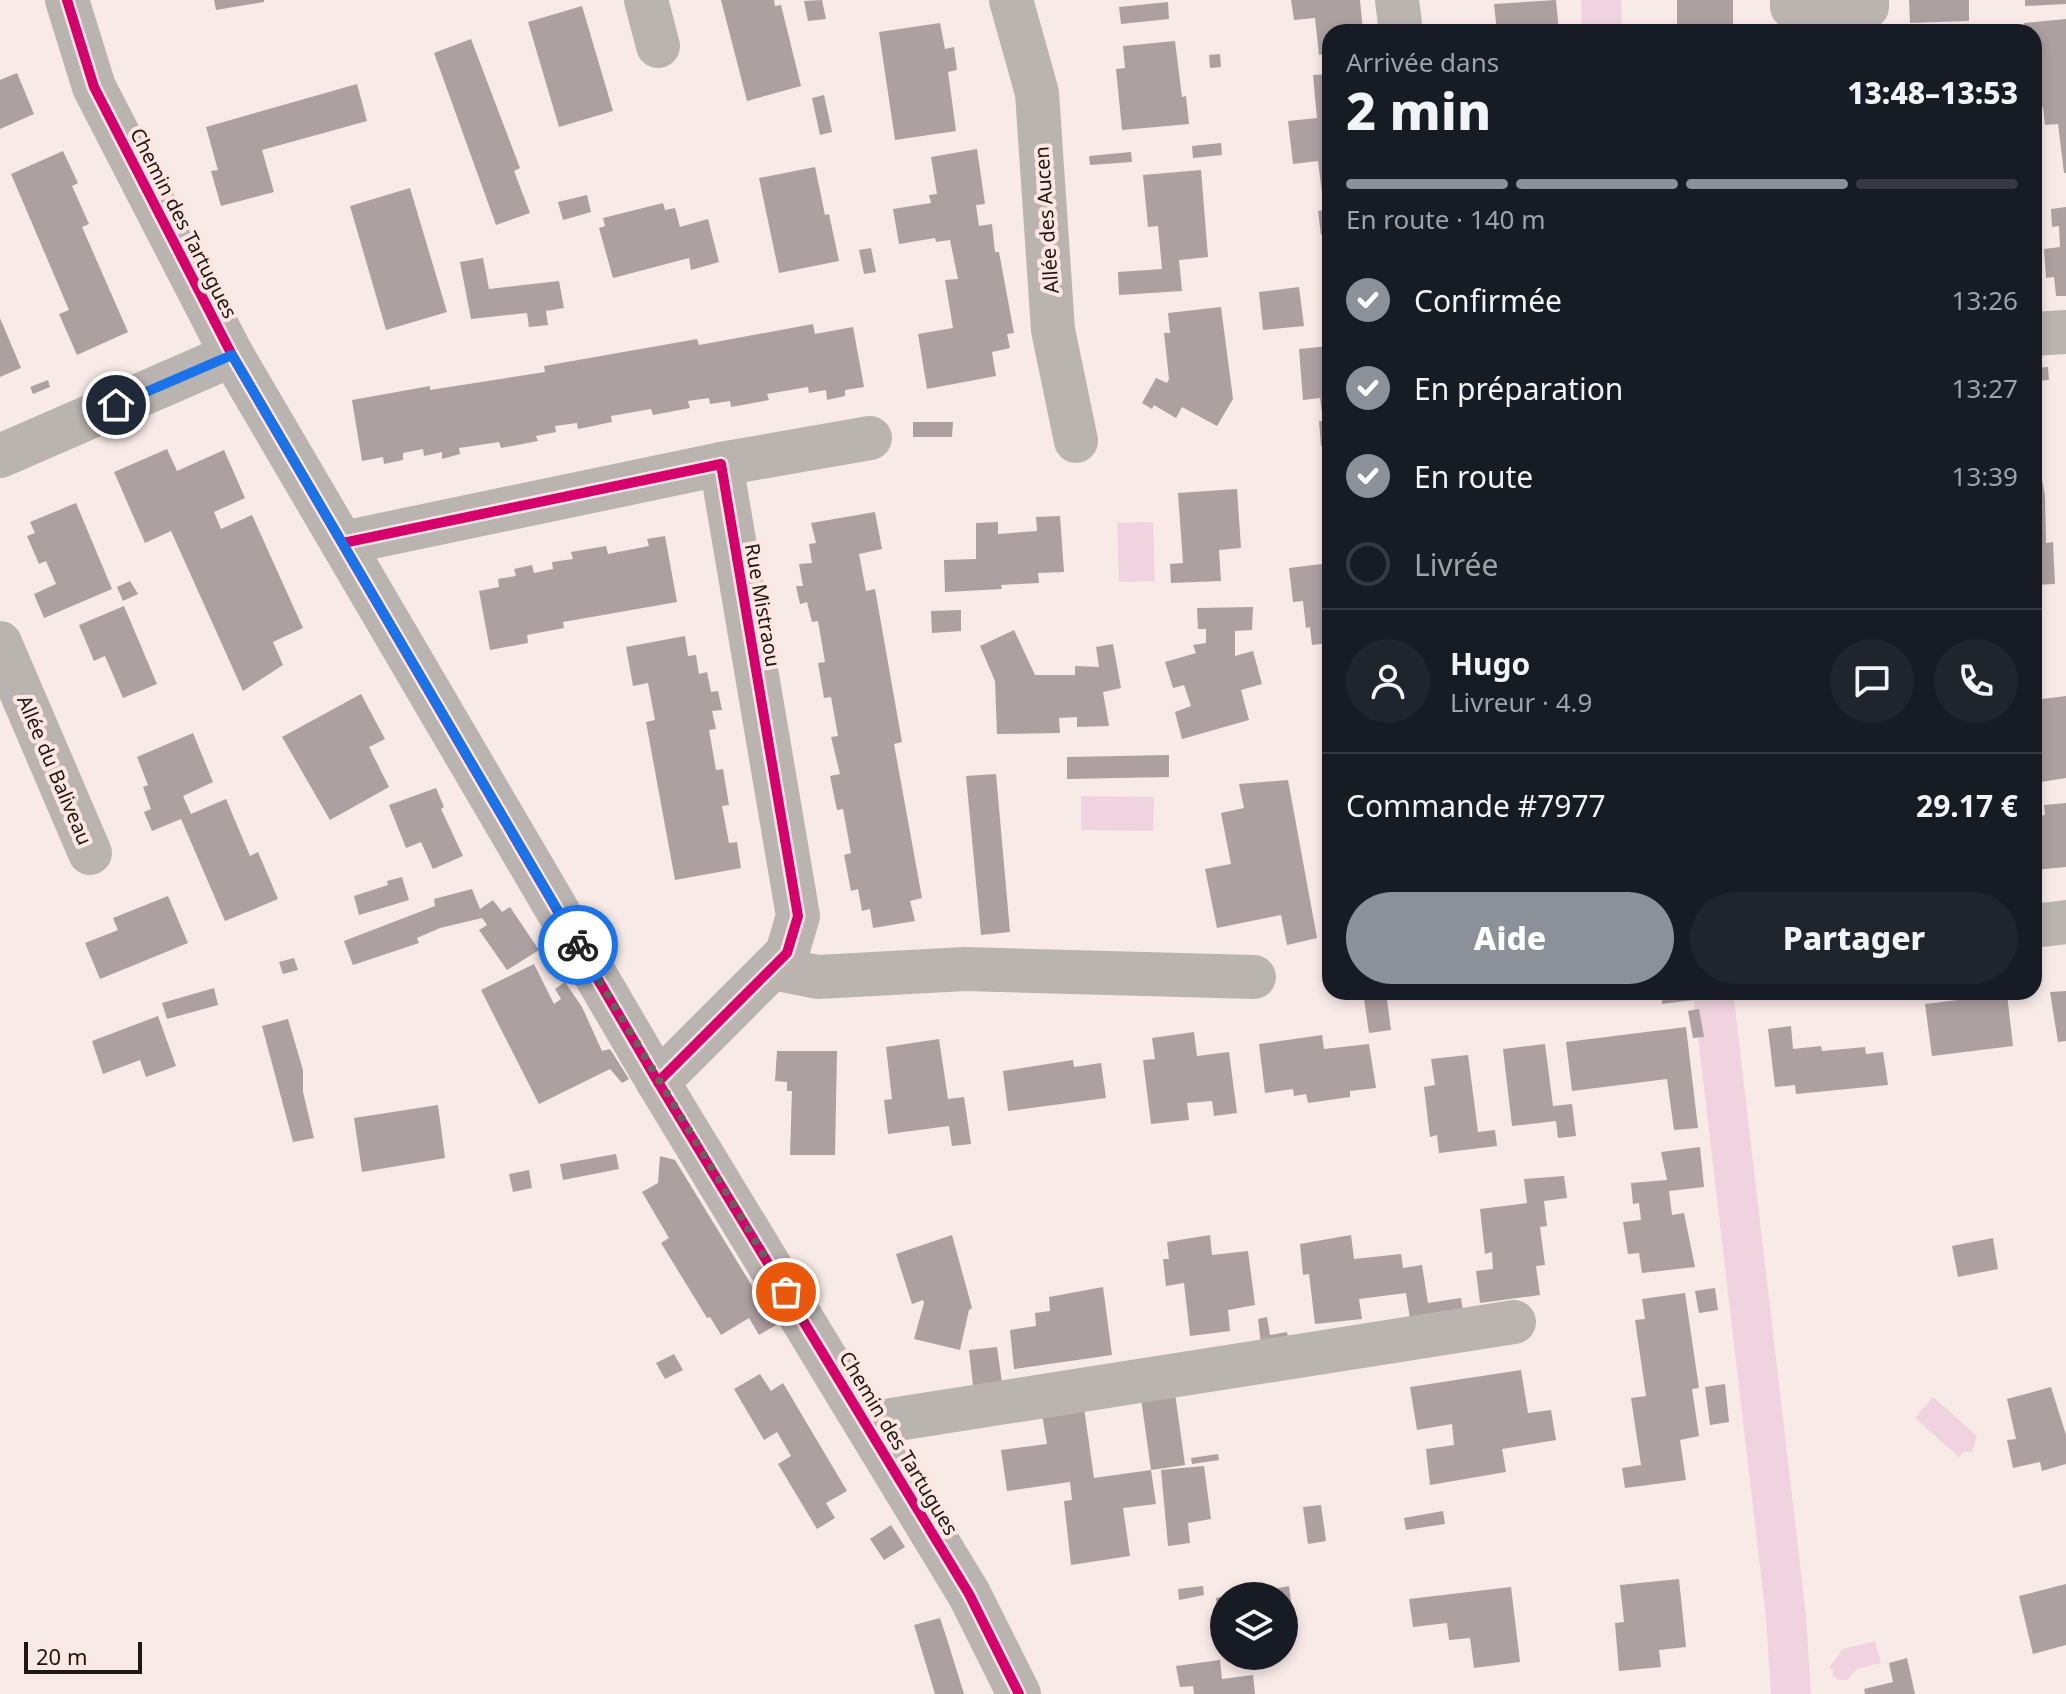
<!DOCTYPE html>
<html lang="fr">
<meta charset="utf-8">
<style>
body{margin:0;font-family:"Noto Sans",sans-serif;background:#20242c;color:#f1f3f6;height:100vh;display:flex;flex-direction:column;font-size:30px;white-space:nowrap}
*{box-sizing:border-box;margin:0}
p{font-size:26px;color:#9ea1a6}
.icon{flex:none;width:44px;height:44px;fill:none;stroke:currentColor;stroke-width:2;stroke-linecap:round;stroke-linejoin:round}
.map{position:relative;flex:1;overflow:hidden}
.panel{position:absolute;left:1322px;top:24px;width:720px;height:976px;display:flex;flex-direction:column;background:#171b24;border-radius:24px;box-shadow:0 4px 12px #0003}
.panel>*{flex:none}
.buttons{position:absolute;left:1210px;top:1582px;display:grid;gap:16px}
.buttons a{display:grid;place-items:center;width:88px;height:88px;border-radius:50%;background:#171b24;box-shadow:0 4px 12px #0003;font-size:40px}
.scale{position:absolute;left:24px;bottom:20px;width:118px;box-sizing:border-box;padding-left:8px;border:4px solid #201614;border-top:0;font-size:22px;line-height:28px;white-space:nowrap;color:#201614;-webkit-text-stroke:6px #fee6e1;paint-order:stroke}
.pin{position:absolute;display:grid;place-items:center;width:68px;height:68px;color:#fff;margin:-34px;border:4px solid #fff;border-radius:50%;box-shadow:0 2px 8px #0007}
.courier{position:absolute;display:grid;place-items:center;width:80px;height:80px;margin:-40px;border:6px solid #1a73e8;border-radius:50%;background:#fff;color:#222;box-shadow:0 2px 10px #0007}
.head em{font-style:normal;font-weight:800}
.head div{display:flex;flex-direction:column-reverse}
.head{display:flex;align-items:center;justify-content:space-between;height:136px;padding:0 24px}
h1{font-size:52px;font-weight:800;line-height:60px}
.bar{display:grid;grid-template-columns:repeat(4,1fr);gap:12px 8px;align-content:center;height:96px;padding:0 24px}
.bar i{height:10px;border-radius:6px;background:#363941}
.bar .current{background:#8c9099}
.bar p{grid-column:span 4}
.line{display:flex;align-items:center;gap:20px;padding:0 24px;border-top:2px solid #363941}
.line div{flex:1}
.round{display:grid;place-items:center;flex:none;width:84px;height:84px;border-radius:42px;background:#20242c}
ol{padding:0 24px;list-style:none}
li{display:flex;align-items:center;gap:24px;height:88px}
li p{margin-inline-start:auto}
li .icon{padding:8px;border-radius:50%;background:#8c9099;color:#fff;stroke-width:4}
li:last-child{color:#9ea1a6}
li i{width:44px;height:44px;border:4px solid #363941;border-radius:50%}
.cta{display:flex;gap:16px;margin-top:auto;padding:16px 24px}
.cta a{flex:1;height:92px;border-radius:48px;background:#8c9099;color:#fff;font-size:32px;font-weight:800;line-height:92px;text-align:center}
.cta a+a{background:#20242c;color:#f1f3f6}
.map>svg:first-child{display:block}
</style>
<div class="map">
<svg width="2066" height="1694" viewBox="0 0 2066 1694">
<rect width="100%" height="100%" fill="#f8eae7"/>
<g fill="#efd4df">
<path d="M1153 522 1155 581 1119 582 1117 523Z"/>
<path d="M1081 796 1154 797 1153 831 1081 830Z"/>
<path d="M1933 1397 1977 1436 1972 1452H1963L1959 1457 1915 1418Z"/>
<path d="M1875 1641 1881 1663 1857 1669 1847 1680H1839L1832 1675 1834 1670 1829 1668 1843 1649Z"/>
</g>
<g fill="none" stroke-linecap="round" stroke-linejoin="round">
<g stroke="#efd4df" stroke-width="40">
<path d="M1601 0 1602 32"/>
<path d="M1713 992 1786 1617 1791 1694"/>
</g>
</g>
<g fill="#aca0a0">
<path d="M214 0H264V2L216 10Z"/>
<path d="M721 0H774L775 6 781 5 801 86 747 101Z"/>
<path d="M822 0 826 19 808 21 804 1Z"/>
<path d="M1291 0H1360L1363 32H1330V53L1319 55 1315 18 1294 20Z"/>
<path d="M1556 0 1559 32H1497L1494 4Z"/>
<path d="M1677 0H1733V25H1725V32H1667V24H1677Z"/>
<path d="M1909 0H1969V21L1910 23Z"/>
<path d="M2025 0H2066V4L2025 6Z"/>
<path d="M1168 2 1169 19 1121 24 1119 7Z"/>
<path d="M582 6 613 111 559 127 528 22Z"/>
<path d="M2066 19V173H2064L2058 124 2045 125 2043 107 2034 108V32H2024V23Z"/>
<path d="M940 23 945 49 954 47 957 70 948 72 956 131 895 140 879 32Z"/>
<path d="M471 39 520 168 514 171 530 213 496 225 434 53Z"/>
<path d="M1175 41 1182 97 1186 96 1189 124 1122 130 1116 69 1125 68 1123 46Z"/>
<path d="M1220 54 1221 67 1210 68 1209 55Z"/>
<path d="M17 73 34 114 0 129V80Z"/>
<path d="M1330 74V192L1322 193 1318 161 1293 164 1288 121 1317 118 1313 75Z"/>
<path d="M357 84 367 121 262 150 274 192 221 206 211 171 218 170 206 127Z"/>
<path d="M824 95 832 132 820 135 812 98Z"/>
<path d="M1221 143 1222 155 1193 158 1192 146Z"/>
<path d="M977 149 985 204 976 205 979 226 992 224 995 252H999L1014 333 1007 334 1010 348 992 352 996 376 927 389 918 334 953 328 945 280 958 279 950 240 936 242 935 238 899 244 893 209 931 203 929 195 937 194 931 157Z"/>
<path d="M63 151 78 183 72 186 89 224 82 227 128 332 77 355 59 314 69 310 11 174Z"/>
<path d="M1131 152 1132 162 1090 165 1089 156Z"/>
<path d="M815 167 825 215 829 214 839 261 779 273 759 178Z"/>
<path d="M1201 170 1208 257 1179 260 1182 291 1119 295 1118 272 1162 269 1158 226 1148 227 1143 175Z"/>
<path d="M410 188 447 312 386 330 350 206Z"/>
<path d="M587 195 591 212 563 220 558 202Z"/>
<path d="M663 203 665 210 675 208 680 227 708 219 719 262 691 270 689 258 613 278 599 228 605 226 603 218Z"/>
<path d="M2066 207V296H2056L2054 277 2046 278 2044 249 2060 247 2059 226 2052 227 2051 209Z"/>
<path d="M1330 209V234L1321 235 1318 211Z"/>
<path d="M871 248 876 272 864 274 859 250Z"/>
<path d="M483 258 489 289 559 281 564 308 546 311 548 325 529 327 527 313 471 319 460 262Z"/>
<path d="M1330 272V300H1328L1325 273Z"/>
<path d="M1299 287 1304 326 1263 330 1259 292Z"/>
<path d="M1221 307 1233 399 1217 426 1182 407 1176 418 1154 405 1152 409 1142 403 1156 378 1167 383 1169 379 1164 333H1170L1168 313Z"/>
<path d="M0 318 21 368 0 377Z"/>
<path d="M813 324 815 334 853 327 864 387 845 390V396L827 400 826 390 809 393 808 387 767 394 769 400 731 407 730 401 710 404 709 398 688 401 690 408 653 415 651 409 611 416 612 422 578 429 577 423 555 426 556 432 536 436 538 441 501 448 499 442 459 448 460 454 442 459V452L424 456 423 449 403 453V460L384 464 383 457 362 461 352 400 430 386V390L545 372 544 366 697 339 699 345Z"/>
<path d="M1330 346V445L1321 446 1319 421H1323L1320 398 1303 400 1299 349Z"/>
<path d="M2048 367 2049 380 2034 381V368Z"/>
<path d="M48 380 50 387 33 394 30 387Z"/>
<path d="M913 422H953L952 437H913Z"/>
<path d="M2034 435 2045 496 2046 543 2053 542 2055 584 2034 585Z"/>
<path d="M167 449 177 471 224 450 245 498 214 512 221 529 252 515 303 628 273 642 283 665 243 691 171 531 145 543 114 472Z"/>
<path d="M1237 489 1241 548 1219 550 1221 581 1171 583 1170 564 1183 563 1178 493Z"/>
<path d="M76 503 112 589 44 618 34 594 56 584 46 561 39 564 27 536 35 533 30 522Z"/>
<path d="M1330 503V529H1328L1325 504Z"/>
<path d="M875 512 882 549 859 554 866 591 875 589 902 742 894 744 922 898 910 901 915 921 873 928 870 909 862 911 858 889 851 891 844 855 851 853 843 809 837 810 830 776 840 774 831 737 838 736 831 697 824 698 818 663 825 662 818 621 812 622 807 602 800 604 796 586H803L799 564 812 563 809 544 816 543 811 523Z"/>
<path d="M1060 516 1064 572 1038 573 1039 583 1001 585 1002 589 945 592 944 560 976 559V523L998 522V534L1037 531 1036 517Z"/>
<path d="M665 536 677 602 563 622 564 628 527 635 528 643 490 650 479 591 499 587 498 579 516 576 514 569 532 565 534 573 553 569 552 562 573 559 571 552 606 546 608 554 649 546 647 539Z"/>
<path d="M1330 563V643L1312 645 1310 627 1306 628 1303 601 1293 602 1289 568Z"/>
<path d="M130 581 138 594 123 601 117 587Z"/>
<path d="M124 606 157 684 123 698 105 656 94 661 79 625Z"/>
<path d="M1253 607 1252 630 1235 631V656L1253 651 1262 684 1241 690 1249 720 1182 739 1175 712 1191 706 1184 685 1173 688 1165 662 1196 653 1193 645 1206 643V629H1198L1197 608Z"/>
<path d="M961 610V631L932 633 931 611Z"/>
<path d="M1014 630 1035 675H1075V666L1099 667 1096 647 1113 644 1121 688 1103 692 1109 726 1077 727V717L1059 718 1060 733 997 734 995 681 980 646Z"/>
<path d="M685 636 688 656 696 655 699 674 707 672 711 692 718 691 722 710 712 711 716 729 709 730 716 770 723 769 729 805 722 806 729 843 737 842 741 868 675 880 646 722 655 720 648 683 633 686 626 647Z"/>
<path d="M361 694 385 739 369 747 389 787 330 820 282 737Z"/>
<path d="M2066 696V778L2034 783V700Z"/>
<path d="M193 733 213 782 183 796 191 814 226 799 250 856 258 852 278 899 225 921 181 819 152 831 144 812 151 809 143 787 148 785 137 757Z"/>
<path d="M1169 755V777L1067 779V757Z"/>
<path d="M996 774 1010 932 981 935 966 776Z"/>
<path d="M1288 780 1317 938 1287 945 1281 915 1217 928 1205 869 1231 864 1221 813 1244 808 1239 784Z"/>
<path d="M436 788 444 807 441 809 463 856 433 869 421 842 406 848 389 805Z"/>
<path d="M2066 803V867L2034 870V817L2045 815 2044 805Z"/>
<path d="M402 877 409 900 359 915 354 896 388 885 387 881Z"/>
<path d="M472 889 480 909 493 900 502 912 510 907 539 950 507 970 479 930 487 925 482 918 440 928 417 938 419 943 353 965 344 941 435 906 434 899Z"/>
<path d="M168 896 188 943 100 979 85 943 118 930 113 918Z"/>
<path d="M294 958 298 970 283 974 279 962Z"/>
<path d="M534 964 554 1004 561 999 555 989 565 982 582 1007 602 1051 610 1049 629 1079 622 1083 610 1069 539 1104 481 990Z"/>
<path d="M214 988 218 1005 167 1019 162 1003Z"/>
<path d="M2066 991V1041L2058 1042 2050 992Z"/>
<path d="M1363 992H1386L1391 1030 1369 1033Z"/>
<path d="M1661 992H1692L1694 1000 1662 1004Z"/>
<path d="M2007 994 2013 1046 1932 1056 1925 1004Z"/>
<path d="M1699 1009 1704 1037 1693 1038 1688 1011Z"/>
<path d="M158 1016 176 1066 146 1077 140 1060 103 1074 92 1041Z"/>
<path d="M288 1019 303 1070V1092L314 1138 293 1142 262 1026Z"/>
<path d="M1791 1026 1793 1049 1821 1046 1822 1051 1865 1047 1866 1054 1883 1052 1888 1085 1796 1094 1795 1085 1775 1087 1768 1029Z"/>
<path d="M1686 1027 1698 1128 1674 1130 1667 1079 1572 1091 1566 1042Z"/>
<path d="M1194 1032 1197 1056 1229 1052 1237 1113 1214 1116 1212 1101 1187 1103 1189 1120 1151 1124 1143 1060 1155 1059 1152 1038Z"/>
<path d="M1322 1035 1324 1049 1369 1044 1376 1088 1350 1091V1097L1308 1103 1306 1094 1294 1096 1293 1089 1265 1093 1259 1044Z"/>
<path d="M939 1039 948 1099 964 1097 971 1144 952 1146 949 1126 888 1134 884 1100 892 1099 886 1047Z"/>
<path d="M1545 1044 1553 1106 1572 1104 1576 1136 1558 1138 1556 1121 1512 1126 1503 1049Z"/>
<path d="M777 1051H837L835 1155H790L792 1091H787V1082L775 1081Z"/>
<path d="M1468 1055 1478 1132 1495 1130 1497 1146 1439 1153 1437 1135 1430 1137 1424 1087 1435 1085 1431 1059Z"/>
<path d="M1073 1060 1074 1067 1101 1063 1106 1098 1008 1111 1003 1071Z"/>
<path d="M438 1105 445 1158 362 1172 354 1118Z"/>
<path d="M1700 1147 1704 1187 1669 1191 1672 1215 1684 1213 1695 1267 1642 1273 1639 1253 1628 1254 1623 1222 1641 1220 1639 1203 1633 1204 1631 1183 1667 1180 1661 1152Z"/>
<path d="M616 1154 619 1169 563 1180 560 1164Z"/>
<path d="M660 1156 675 1160 776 1325 759 1335 749 1318 721 1335 710 1317 707 1318 661 1243 669 1238 642 1192 658 1183Z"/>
<path d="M529 1170 532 1188 513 1192 509 1174Z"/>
<path d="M1564 1176 1567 1198 1544 1201 1547 1226 1540 1227 1545 1265 1536 1266 1540 1295 1480 1303 1476 1271 1493 1269 1492 1252 1485 1254 1480 1209 1527 1203 1524 1179Z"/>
<path d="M952 1235 972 1308 969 1310 960 1350 914 1339 924 1303 923 1300 912 1304 896 1254Z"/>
<path d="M1210 1235 1212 1255 1248 1251 1255 1305 1228 1310 1230 1331 1190 1336 1184 1283 1166 1286 1163 1259H1169L1167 1242Z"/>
<path d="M1351 1235 1354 1259 1401 1254 1403 1268 1422 1265 1428 1303 1461 1298 1465 1324 1412 1332 1406 1293 1359 1299 1362 1319 1315 1324 1309 1274 1303 1275 1300 1244Z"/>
<path d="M1993 1238 1998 1269 1958 1277 1952 1246Z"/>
<path d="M1103 1287 1112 1355 1014 1369 1010 1330 1036 1326 1035 1313 1050 1311 1049 1297Z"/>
<path d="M1715 1288 1718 1310 1699 1313 1695 1291Z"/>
<path d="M1685 1293 1699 1388 1692 1389 1699 1436 1680 1440 1686 1480 1625 1488 1622 1468 1641 1465 1631 1398 1646 1396 1635 1320 1645 1319 1642 1299Z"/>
<path d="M1267 1317 1270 1335 1287 1332 1290 1349 1262 1353 1258 1319Z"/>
<path d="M997 1347 1003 1390 974 1394 969 1350Z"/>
<path d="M674 1354 683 1370 665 1379 656 1363Z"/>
<path d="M1521 1370 1528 1413 1551 1410 1556 1440 1502 1449 1506 1472 1430 1485 1426 1449 1454 1445 1452 1424 1417 1430 1410 1387Z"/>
<path d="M760 1374 771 1391 783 1383 847 1491 826 1503 835 1518 817 1529 778 1464 791 1456 777 1432 764 1440 734 1389Z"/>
<path d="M1173 1379 1185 1465 1151 1470 1139 1384Z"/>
<path d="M1725 1384 1729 1422 1710 1425 1705 1387Z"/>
<path d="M2051 1387 2066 1435V1464L2042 1471 2040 1462 2013 1468 2007 1440 2016 1439 2007 1399Z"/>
<path d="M1084 1408 1094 1478 1151 1470 1156 1504 1123 1508 1130 1556 1071 1565 1064 1501 1072 1500 1070 1482 1007 1491 1001 1450 1047 1444 1042 1414Z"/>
<path d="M1218 1454 1219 1460 1192 1464 1191 1458Z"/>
<path d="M1204 1466 1211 1519 1188 1523 1190 1543 1168 1546 1161 1470Z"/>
<path d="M1321 1505 1326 1541 1308 1544 1303 1507Z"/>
<path d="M1443 1511 1445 1524 1406 1530 1404 1518Z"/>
<path d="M891 1525 905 1547 884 1560 870 1539Z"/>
<path d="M1679 1579 1686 1647 1659 1650 1661 1667 1619 1671 1615 1623 1624 1622 1620 1585Z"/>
<path d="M2066 1584V1645L2033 1654 2019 1596Z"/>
<path d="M1203 1586 1204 1595 1179 1600 1178 1589Z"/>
<path d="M1289 1586 1293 1616 1284 1617V1596H1237Z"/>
<path d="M1511 1587 1520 1662 1474 1668 1470 1638 1449 1640 1447 1623 1413 1627 1409 1599Z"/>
<path d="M1224 1596V1627H1220L1216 1598Z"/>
<path d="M940 1618 946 1636 964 1694H935L914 1625Z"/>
<path d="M1907 1658 1915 1694H1865L1864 1689 1893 1682 1889 1663Z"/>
<path d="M1220 1660 1222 1679 1253 1675 1255 1694H1194L1193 1686 1180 1687 1176 1666Z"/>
</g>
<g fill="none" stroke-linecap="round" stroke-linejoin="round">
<g stroke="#bab4b1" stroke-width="44">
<path d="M67 0 94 87 232 355 658 1082 969 1594 1019 1694"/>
<path d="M646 0 658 46"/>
<path d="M1011 0 1037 93 1053 330 1076 441"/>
<path d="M1397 0 1401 32"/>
<path d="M1792 0V7H1867V0"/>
<path d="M2034 334 2066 332"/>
<path d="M0 456 232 355"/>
<path d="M721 464 870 438"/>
<path d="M343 543 721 464 798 916 787 953 658 1082"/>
<path d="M0 643 90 853"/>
<path d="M2034 926 2066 922"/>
<path d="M772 968 818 977 965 969 1254 977"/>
<path d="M866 1424 1514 1322"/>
</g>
<defs>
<g id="cycleway">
<path d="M67 0 94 87 232 355 658 1082 969 1594 1019 1694"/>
<path d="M343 543 721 464 798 916 787 953 658 1082"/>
</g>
</defs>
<use href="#cycleway" stroke="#fee6e1" stroke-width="15"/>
<use href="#cycleway" stroke="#d6006c" stroke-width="10"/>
</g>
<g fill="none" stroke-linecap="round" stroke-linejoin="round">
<path stroke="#6c605e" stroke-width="8" stroke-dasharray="0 14.4" d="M578 945 786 1292"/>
<path stroke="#1a73e8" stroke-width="10" d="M116 405 232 355 578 945"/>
</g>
<g text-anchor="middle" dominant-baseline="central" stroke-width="8" stroke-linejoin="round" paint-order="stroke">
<g font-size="20" fill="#201614" stroke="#fee6e1">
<text transform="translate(1046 220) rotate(-94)">Allée des Aucen</text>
<text transform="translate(184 223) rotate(63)">Chemin des Tartugues</text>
<text transform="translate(763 605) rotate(80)">Rue Mistraou</text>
<text transform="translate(55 770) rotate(67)">Allée du Baliveau</text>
<text transform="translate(899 1443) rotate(59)">Chemin des Tartugues</text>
</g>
</g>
</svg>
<div class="buttons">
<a><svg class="icon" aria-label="layers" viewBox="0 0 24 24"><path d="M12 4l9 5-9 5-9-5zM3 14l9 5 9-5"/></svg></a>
</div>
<div class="scale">20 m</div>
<div class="pin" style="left:786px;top:1292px;background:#ea580c"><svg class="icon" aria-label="bag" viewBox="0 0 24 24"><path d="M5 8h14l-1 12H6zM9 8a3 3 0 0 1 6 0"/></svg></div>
<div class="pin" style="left:116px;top:405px;background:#1f2937"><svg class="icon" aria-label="home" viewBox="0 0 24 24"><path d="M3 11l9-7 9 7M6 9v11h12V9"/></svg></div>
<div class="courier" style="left:578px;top:945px"><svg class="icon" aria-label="bike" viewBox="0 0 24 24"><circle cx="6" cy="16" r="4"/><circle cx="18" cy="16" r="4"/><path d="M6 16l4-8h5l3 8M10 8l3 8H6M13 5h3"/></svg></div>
<section class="panel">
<div class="head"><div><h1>2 min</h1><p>Arrivée dans</p></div><em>13:48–13:53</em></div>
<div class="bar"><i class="current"></i><i class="current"></i><i class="current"></i><i></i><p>En route · 140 m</p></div>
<ol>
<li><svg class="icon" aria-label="check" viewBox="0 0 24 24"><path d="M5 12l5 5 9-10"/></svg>Confirmée<p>13:26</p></li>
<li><svg class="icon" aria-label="check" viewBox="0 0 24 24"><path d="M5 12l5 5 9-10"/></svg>En préparation<p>13:27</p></li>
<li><svg class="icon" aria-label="check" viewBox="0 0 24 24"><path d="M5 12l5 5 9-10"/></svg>En route<p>13:39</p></li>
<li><i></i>Livrée</li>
</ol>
<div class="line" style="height:144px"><a class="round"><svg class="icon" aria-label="person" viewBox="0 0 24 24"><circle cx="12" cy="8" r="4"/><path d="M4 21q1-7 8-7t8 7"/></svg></a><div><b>Hugo</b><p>Livreur · 4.9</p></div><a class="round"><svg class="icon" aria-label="chat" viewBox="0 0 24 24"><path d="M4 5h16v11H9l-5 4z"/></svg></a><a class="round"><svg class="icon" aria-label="phone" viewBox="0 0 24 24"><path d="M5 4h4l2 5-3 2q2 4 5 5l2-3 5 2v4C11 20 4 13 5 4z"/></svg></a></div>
<div class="line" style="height:104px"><div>Commande #7977</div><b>29.17 €</b></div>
<div class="cta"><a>Aide</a><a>Partager</a></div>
</section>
</div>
